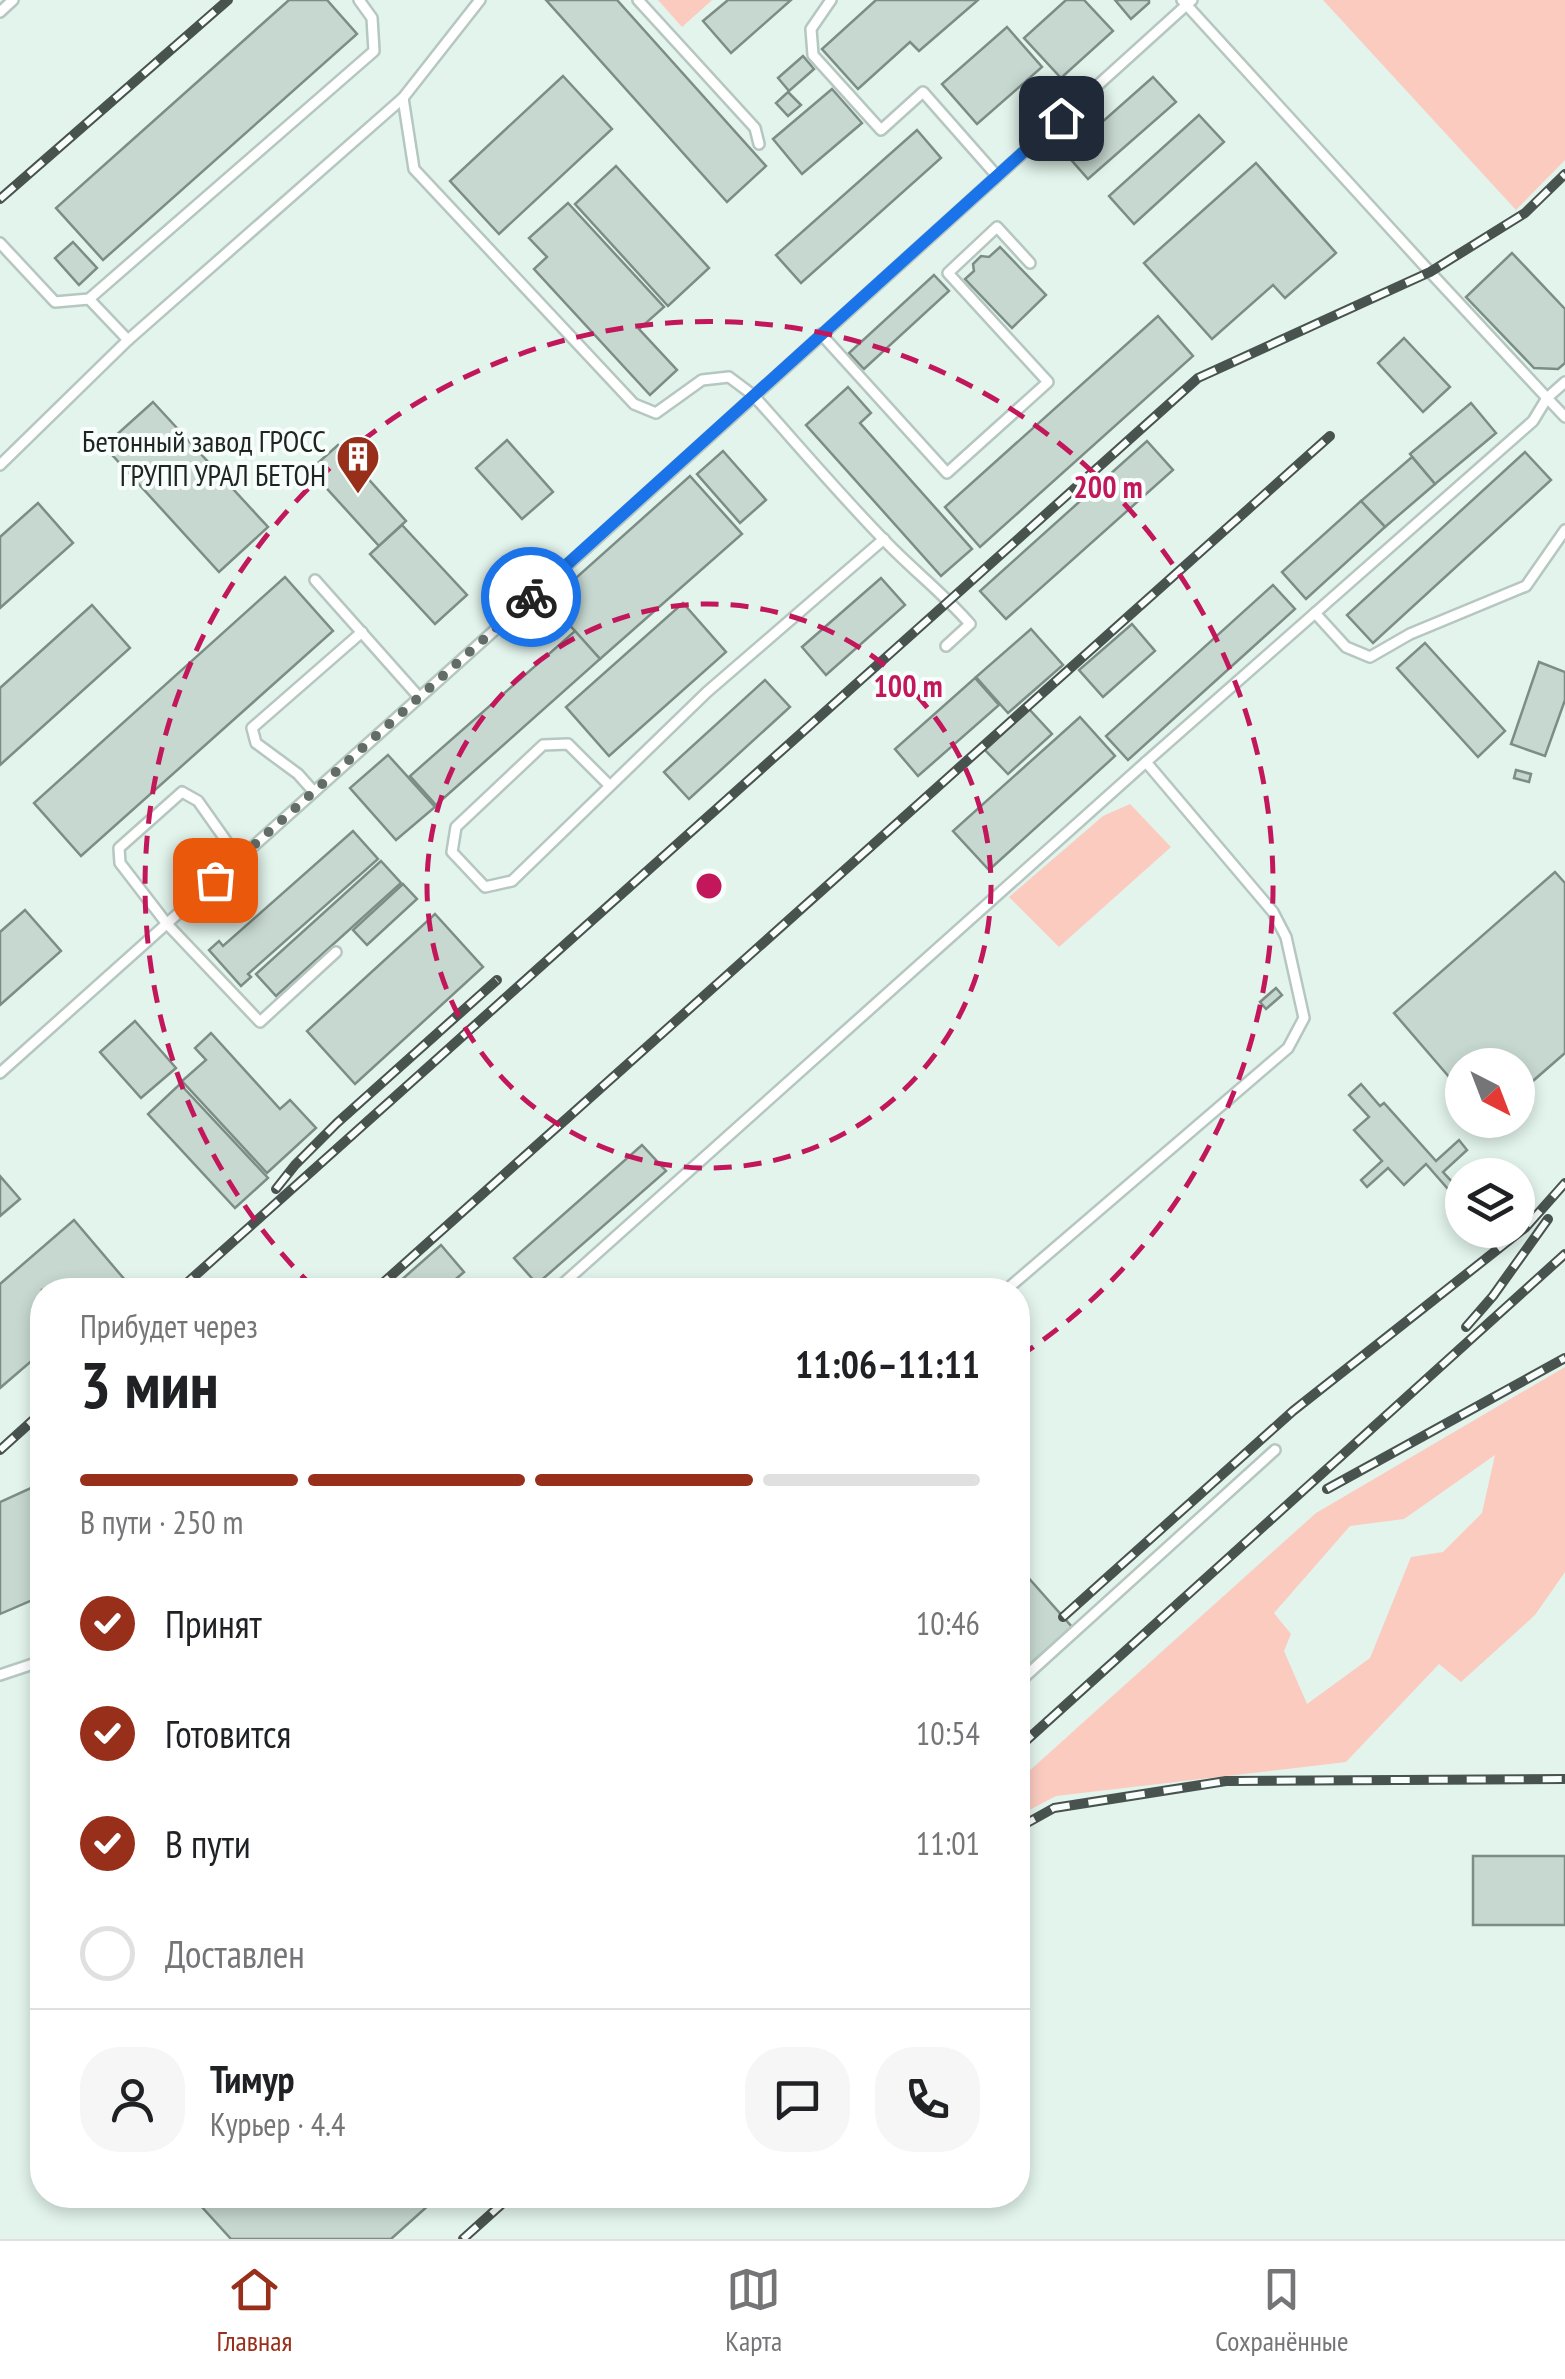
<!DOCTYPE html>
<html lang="ru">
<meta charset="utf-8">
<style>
body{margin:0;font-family:"PT Sans Narrow",sans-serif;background:#f6f6f6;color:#202124;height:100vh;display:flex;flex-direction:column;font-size:38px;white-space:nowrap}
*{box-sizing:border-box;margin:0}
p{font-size:32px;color:#757577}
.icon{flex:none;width:55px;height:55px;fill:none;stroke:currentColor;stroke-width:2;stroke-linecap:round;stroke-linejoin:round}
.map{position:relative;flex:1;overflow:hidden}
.sheet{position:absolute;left:30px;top:1278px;width:1000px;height:930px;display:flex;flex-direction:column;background:#fff;border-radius:40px;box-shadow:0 5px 15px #0003}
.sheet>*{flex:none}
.needle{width:65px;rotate:138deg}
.tools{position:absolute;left:1445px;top:1048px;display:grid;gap:20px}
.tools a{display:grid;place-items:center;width:90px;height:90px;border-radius:50%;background:#fff;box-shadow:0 5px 15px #0003;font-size:50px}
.pin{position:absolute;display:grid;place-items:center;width:85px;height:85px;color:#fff;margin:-42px;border-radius:20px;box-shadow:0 5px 15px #0006}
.courier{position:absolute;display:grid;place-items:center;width:100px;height:100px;margin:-50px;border:8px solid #1a73e8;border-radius:50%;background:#fff;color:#222;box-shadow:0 2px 12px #0007}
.head em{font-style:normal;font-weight:700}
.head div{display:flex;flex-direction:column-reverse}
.head{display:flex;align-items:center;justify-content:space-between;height:170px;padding:0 50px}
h1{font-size:65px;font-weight:700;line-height:75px}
.bar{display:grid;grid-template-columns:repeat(4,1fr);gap:15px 10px;align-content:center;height:120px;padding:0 50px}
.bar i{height:12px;border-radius:8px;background:#e0e0e0}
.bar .on{background:#982f1a}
.bar p{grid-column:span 4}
.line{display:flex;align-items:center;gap:25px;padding:0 50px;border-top:2px solid #e0e0e0}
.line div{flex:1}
.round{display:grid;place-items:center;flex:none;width:105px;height:105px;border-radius:40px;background:#f6f6f6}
ol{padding:0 50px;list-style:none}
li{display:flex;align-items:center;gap:30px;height:110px}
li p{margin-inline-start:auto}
li .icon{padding:10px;border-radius:50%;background:#982f1a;color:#fff;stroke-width:4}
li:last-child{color:#757577}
li i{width:55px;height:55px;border:5px solid #e0e0e0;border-radius:50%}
.tab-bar{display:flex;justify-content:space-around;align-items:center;height:140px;border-top:2px solid #e0e0e0;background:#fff;font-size:28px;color:#757577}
.tab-bar a{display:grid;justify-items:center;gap:5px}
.tab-bar .on{color:#982f1a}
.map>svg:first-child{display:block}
</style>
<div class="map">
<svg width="1565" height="2239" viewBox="0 0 1565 2239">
<rect width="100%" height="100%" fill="#e2f4ec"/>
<g fill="#fbcbc0" fill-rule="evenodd">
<path d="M658 0H712L682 27Z"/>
<path d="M1323 0H1565V160L1516 210Z"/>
<path d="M1130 804 1171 847 1059 947 1009 897 1103 816Z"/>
<path d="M1565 1367V1572L1535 1615 1461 1682 1439 1664 1346 1762 1056 1796 1018 1816V1781L1316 1513ZM1495 1455 1482 1513 1443 1552 1411 1557 1370 1658 1307 1704 1284 1651 1291 1634 1274 1613 1350 1526 1404 1519Z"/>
</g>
<g fill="#c6d8d0" stroke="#7c8d86" stroke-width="2.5">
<path d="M289 0H327L357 34 103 260 56 208Z"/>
<path d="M546 0H617L766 166 727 202Z"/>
<path d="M728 0H791L731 53 703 21Z"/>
<path d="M876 0H978L919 51 910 42 858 89 822 49Z"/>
<path d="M1066 0H1084L1113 31 1061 78 1024 38Z"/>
<path d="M1115 0H1149V3L1131 19Z"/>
<path d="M1007 27 1042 67 977 124 942 84Z"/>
<path d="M803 56 814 69 789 91 778 78Z"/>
<path d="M563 76 612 129 499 234 450 181Z"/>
<path d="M1153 77 1176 102 1088 179 1066 154Z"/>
<path d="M832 89 862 123 802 174 773 139Z"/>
<path d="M788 92 801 105 788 116 776 103Z"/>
<path d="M1199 115 1224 142 1134 224 1109 196Z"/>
<path d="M917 130 941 158 801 283 776 255Z"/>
<path d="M1256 163 1336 253 1285 298 1273 285 1212 339 1144 263Z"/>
<path d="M616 166 709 268 668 306 575 204Z"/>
<path d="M568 203 664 307 639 329 677 370 650 395 534 269 547 257 529 238Z"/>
<path d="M73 242 97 268 79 285 55 258Z"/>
<path d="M1000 247 1046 295 1012 328 965 279 974 271 973 264 981 256 989 257Z"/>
<path d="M1512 253 1565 309V363L1558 369 1534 368 1466 297Z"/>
<path d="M934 275 949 291 864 369 849 353Z"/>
<path d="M1158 316 1193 356 980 547 945 507Z"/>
<path d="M1404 338 1450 387 1423 412 1378 363Z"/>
<path d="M848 387 871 413 860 423 972 549 941 576 806 425Z"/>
<path d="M153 402 268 527 219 572 104 446Z"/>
<path d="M1471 403 1496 433 1435 484 1410 454Z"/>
<path d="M507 440 553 492 522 519 476 468Z"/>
<path d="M1147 441 1173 470 1006 619 980 591Z"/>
<path d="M338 445 406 521 379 546 310 470Z"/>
<path d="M723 451 766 500 740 523 697 474Z"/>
<path d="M1525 452 1551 480 1373 643 1347 615Z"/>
<path d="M1412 457 1435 484 1385 527 1361 501Z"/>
<path d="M690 476 742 534 600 659 549 602Z"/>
<path d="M1361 501 1385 527 1306 599 1282 572Z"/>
<path d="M38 503 73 543 0 608V537Z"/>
<path d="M402 525 467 595 435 624 370 554Z"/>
<path d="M285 577 333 631 81 856 34 803Z"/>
<path d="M881 578 905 605 826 675 802 647Z"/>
<path d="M1273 585 1295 609 1128 760 1106 736Z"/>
<path d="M683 603 726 652 609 756 566 707Z"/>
<path d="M92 605 130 648 0 765V688Z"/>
<path d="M1132 624 1155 651 1103 697 1079 670Z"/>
<path d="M1031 629 1063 665 1008 713 976 677Z"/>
<path d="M575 631 600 659 436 805 410 776Z"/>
<path d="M1425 643 1505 731 1478 757 1397 668Z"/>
<path d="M1539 662 1565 672V700L1545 756 1511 744Z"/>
<path d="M975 678 999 705 918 776 895 749Z"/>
<path d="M765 680 790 707 689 799 664 772Z"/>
<path d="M1029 709 1052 734 1008 774 985 750Z"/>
<path d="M1080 717 1115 756 989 870 953 831Z"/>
<path d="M388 755 435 807 396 840 350 788Z"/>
<path d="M1516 770 1531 774 1529 782 1514 778Z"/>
<path d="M353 831 378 859 248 974 251 977 241 986 209 950 219 941 223 946Z"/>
<path d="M381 861 401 883 276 996 256 974Z"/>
<path d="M1555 872 1565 883V1053L1518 1094V1065H1462V1092L1394 1013Z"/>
<path d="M403 884 417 899 367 945 353 930Z"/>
<path d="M25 910 61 951 0 1005V932Z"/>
<path d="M435 914 483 967 355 1084 307 1031Z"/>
<path d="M1276 988 1282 995 1266 1009 1260 1002Z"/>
<path d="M135 1021 176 1068 141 1098 100 1052Z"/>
<path d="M211 1033 280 1109 290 1100 316 1128 267 1173 182 1081 206 1060 195 1048Z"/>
<path d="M180 1084 268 1178 235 1208 148 1114Z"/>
<path d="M1361 1084 1380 1106 1384 1103 1436 1161 1459 1140 1467 1150 1443 1172 1454 1184 1448 1189 1426 1164 1404 1185 1388 1168 1367 1187 1361 1180 1382 1161 1354 1130 1369 1117 1349 1095Z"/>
<path d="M642 1145 666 1171 537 1284 514 1258Z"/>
<path d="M0 1176 20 1199 0 1216Z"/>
<path d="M74 1220 125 1280 114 1290H42V1352L0 1388V1284Z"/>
<path d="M441 1245 464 1272 443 1290H390Z"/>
<path d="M42 1483V1596L0 1614V1502Z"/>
<path d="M1018 1566 1072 1627 1018 1675Z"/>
<rect x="1473" y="1856" width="92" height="69"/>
<path d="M191 2195H440L391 2239H231Z"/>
</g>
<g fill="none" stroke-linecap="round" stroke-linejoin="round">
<defs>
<g id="lane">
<path d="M638 0 755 128 759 144"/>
<path d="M831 0 811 29 813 55 881 130 923 92 997 176"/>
<path d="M1182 0 1430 272 1547 398 1565 382"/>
<path d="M0 12 13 0"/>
<path d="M403 98 414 169 634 404 656 413 702 380 729 377 753 395C797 444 841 496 887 543 914 571 945 595 970 624L946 646"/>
<path d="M0 243 55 302 89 299 374 51 372 18 359 0"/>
<path d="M89 299 128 340"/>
<path d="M821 334 947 473 1048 382 948 273 997 227 1030 263"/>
<path d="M0 465 128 340 403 98 480 0"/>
<path d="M315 580 419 697"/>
<path d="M1315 613 1346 647 1370 657 1410 634 1526 586 1565 530"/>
<path d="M610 786 568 744 543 745 456 827 452 852 485 887 512 881 707 692 884 539"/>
<path d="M314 792 298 774 256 743 252 728 362 632"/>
<path d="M239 859 198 801 182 792 119 848 120 863 167 924 260 1022 336 952"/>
<path d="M0 1073 582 552 1192 0"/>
<path d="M556 1290 1146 762 1533 421 1547 398 1565 417"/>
<path d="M1006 1290 1288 1048 1304 1018 1286 937 1273 912 1146 762"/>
<path d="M0 1675 42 1661"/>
<path d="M1018 1683 1275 1450"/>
</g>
</defs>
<use href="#lane" stroke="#b5c7c0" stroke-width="14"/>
<use href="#lane" stroke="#fff" stroke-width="9"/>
<defs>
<g id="rail">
<path d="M0 199 228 0"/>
<path d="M276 1189 295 1165 337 1123 497 980"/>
<path d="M179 1290 1198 378 1430 272 1525 213 1565 174"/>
<path d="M375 1290 1330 436"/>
<path d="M1466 1327 1493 1296 1548 1219"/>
<path d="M0 1450 42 1412"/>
<path d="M1327 1489 1565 1358"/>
<path d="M1063 1617 1293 1411 1526 1227 1565 1183"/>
<path d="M1018 1748 1565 1254"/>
<path d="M1018 1828 1054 1808 1226 1781 1565 1779"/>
<path d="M463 2239 512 2195"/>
</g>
</defs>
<use href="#rail" stroke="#48524e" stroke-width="10"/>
<use href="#rail" stroke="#f7fefb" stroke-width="6" stroke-dasharray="19" stroke-linecap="butt"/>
</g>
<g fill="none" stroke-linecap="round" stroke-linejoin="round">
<path stroke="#626d68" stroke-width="10" stroke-dasharray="0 18" d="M215 880 531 597"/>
<path stroke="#1a73e8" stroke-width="12" d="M531 597 1061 118"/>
</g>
<g fill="none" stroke="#c2185b" stroke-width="5" stroke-dasharray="18 12">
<circle cx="709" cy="886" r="282"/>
<path d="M314 1288A564 564 0 1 1 1020 1356"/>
</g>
<defs>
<symbol id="building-pin" viewBox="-11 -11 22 30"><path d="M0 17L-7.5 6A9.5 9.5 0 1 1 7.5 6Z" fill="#982f1a" stroke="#f7fefb"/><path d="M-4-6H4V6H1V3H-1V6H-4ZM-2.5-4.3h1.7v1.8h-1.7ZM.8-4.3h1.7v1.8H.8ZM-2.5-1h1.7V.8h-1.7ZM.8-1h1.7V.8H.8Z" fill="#fff"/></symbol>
</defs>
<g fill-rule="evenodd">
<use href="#building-pin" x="333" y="432" width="50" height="68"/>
</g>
<g text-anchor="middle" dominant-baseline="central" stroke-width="8" stroke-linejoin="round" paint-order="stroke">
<g font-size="30" fill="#1d2421" stroke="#f7fefb" text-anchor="end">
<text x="326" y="440">Бетонный завод ГРОСС<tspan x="326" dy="34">ГРУПП УРАЛ БЕТОН</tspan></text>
</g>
</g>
<circle cx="709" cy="886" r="15" fill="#c2185b" stroke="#f7fefb" stroke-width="5"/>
<g font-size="30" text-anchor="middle" font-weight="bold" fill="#c2185b" stroke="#f7fefb" stroke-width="8" stroke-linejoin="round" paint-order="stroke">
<text x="1108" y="498">200 m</text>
<text x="908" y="697">100 m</text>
</g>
</svg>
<div class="tools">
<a><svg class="needle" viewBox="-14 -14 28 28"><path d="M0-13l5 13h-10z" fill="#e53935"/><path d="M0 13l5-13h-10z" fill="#757577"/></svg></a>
<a><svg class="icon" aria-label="layers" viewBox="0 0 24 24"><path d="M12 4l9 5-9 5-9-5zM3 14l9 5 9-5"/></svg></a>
</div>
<div class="pin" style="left:215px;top:880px;background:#ea580c"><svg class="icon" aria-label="bag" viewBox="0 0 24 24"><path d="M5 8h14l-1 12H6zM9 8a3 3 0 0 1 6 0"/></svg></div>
<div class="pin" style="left:1061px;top:118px;background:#1f2937"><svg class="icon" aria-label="home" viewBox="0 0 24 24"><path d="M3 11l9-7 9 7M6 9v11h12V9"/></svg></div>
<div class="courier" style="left:531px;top:597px"><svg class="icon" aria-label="bike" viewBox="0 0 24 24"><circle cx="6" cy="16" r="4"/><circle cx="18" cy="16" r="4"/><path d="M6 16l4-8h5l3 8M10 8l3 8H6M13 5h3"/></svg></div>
<section class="sheet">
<div class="head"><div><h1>3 мин</h1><p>Прибудет через</p></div><em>11:06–11:11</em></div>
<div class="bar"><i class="on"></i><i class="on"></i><i class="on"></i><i></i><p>В пути · 250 m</p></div>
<ol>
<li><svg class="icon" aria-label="check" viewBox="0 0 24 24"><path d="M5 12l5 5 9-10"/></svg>Принят<p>10:46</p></li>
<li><svg class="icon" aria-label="check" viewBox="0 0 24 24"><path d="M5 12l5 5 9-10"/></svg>Готовится<p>10:54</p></li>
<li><svg class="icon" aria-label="check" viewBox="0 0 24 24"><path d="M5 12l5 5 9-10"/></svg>В пути<p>11:01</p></li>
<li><i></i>Доставлен</li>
</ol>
<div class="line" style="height:180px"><a class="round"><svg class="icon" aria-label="person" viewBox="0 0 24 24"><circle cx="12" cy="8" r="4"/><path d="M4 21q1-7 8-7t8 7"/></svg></a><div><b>Тимур</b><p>Курьер · 4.4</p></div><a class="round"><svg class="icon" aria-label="chat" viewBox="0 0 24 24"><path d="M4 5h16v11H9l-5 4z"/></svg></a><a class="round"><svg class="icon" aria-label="phone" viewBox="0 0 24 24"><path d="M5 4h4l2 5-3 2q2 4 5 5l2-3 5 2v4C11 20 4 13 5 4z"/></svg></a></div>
</section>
</div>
<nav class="tab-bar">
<a class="on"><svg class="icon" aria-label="home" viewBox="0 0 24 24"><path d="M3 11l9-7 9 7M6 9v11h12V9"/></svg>Главная</a>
<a><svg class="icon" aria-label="map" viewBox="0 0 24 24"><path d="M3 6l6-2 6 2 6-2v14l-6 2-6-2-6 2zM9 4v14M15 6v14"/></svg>Карта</a>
<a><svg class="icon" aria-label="saved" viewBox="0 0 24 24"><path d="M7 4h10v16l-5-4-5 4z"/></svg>Сохранённые</a>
</nav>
